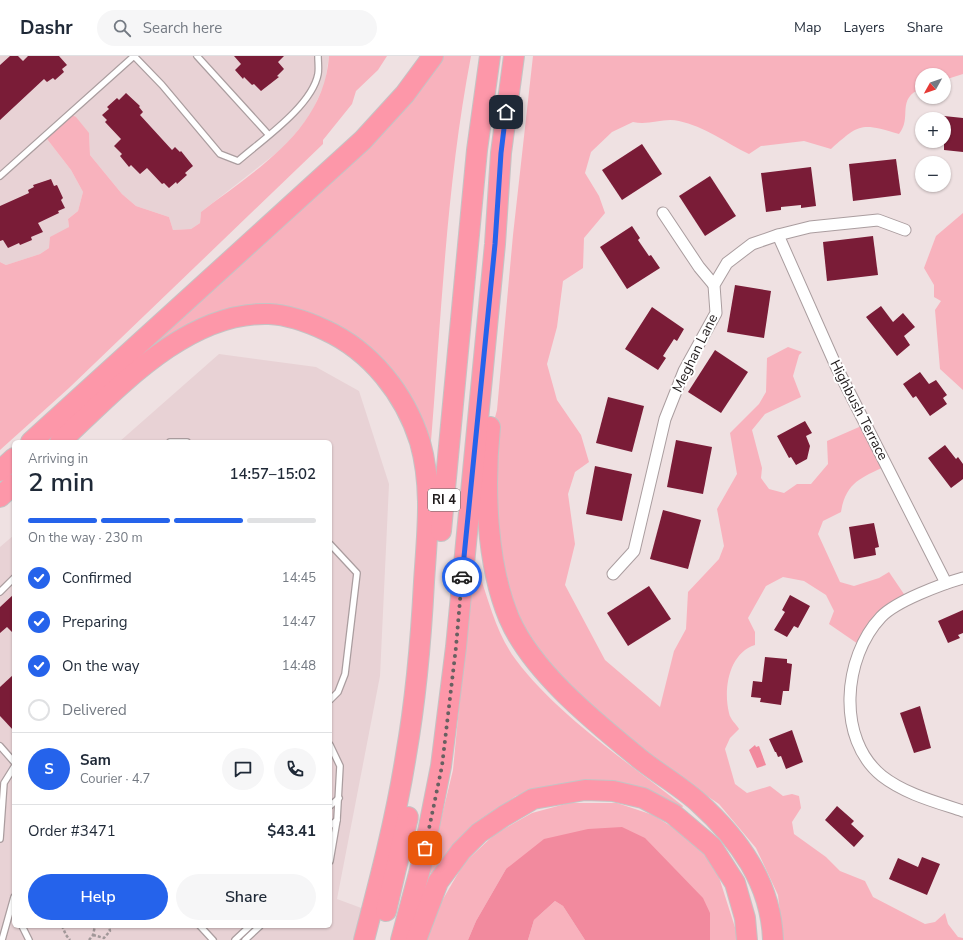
<!DOCTYPE html>
<meta charset="utf-8">
<style>
body{margin:0;font-family:"Nunito Sans",sans-serif;background:#f6f6f7;color:#1f2937;height:100vh;display:flex;flex-direction:column;font-size:15px;white-space:nowrap}
*{box-sizing:border-box;margin:0}
p{font-size:13px;color:#747a83}
.icon{flex:none;width:22px;height:22px;fill:none;stroke:currentColor;stroke-width:2;stroke-linecap:round;stroke-linejoin:round}
.map{position:relative;flex:1;overflow:hidden}
.panel{position:absolute;left:12px;top:384px;width:320px;height:488px;display:flex;flex-direction:column;background:#fff;border-radius:6px;box-shadow:0 1px 3px #0004}
.panel>*{flex:none}
.needle{width:26px;rotate:230deg}
.controls{position:absolute;left:915px;top:12px;display:grid;gap:8px}
.controls a{display:grid;place-items:center;width:36px;height:36px;border-radius:50%;background:#fff;box-shadow:0 1px 3px #0004;font-size:20px}
.pin{position:absolute;display:grid;place-items:center;width:34px;height:34px;color:#fff;margin:-17px;border-radius:8px;box-shadow:0 2px 6px #0006}
.courier{position:absolute;display:grid;place-items:center;width:40px;height:40px;margin:-20px;border:3px solid #2563eb;border-radius:50%;background:#fff;color:#222;box-shadow:0 1px 5px #0007}
.head em{font-style:normal;font-weight:600}
.head div{display:flex;flex-direction:column-reverse}
.head{display:flex;align-items:center;justify-content:space-between;height:68px;padding:0 16px}
h1{font-size:26px;font-weight:600;line-height:30px}
.bar{display:grid;grid-template-columns:repeat(4,1fr);gap:6px 4px;align-content:center;height:48px;padding:0 16px}
.bar i{height:5px;border-radius:3px;background:#e0e1e3}
.bar .active{background:#2563eb}
.bar p{grid-column:span 4}
.line{display:flex;align-items:center;gap:10px;padding:0 16px;border-top:1px solid #e0e1e3}
.line div{flex:1}
.round{display:grid;place-items:center;flex:none;width:42px;height:42px;border-radius:21px;background:#f6f6f7}
ol{padding:0 16px;list-style:none}
li{display:flex;align-items:center;gap:12px;height:44px}
li p{margin-inline-start:auto}
li .icon{padding:4px;border-radius:50%;background:#2563eb;color:#fff;stroke-width:4}
li:last-child{color:#747a83}
li i{width:22px;height:22px;border:2px solid #e0e1e3;border-radius:50%}
.primary-button{display:flex;gap:8px;margin-top:auto;padding:8px 16px}
.primary-button a{flex:1;height:46px;border-radius:24px;background:#2563eb;color:#fff;font-size:16px;font-weight:600;line-height:46px;text-align:center}
.primary-button a+a{background:#f6f6f7;color:#1f2937}
header{display:flex;align-items:center;gap:24px;box-sizing:border-box;height:56px;padding:0 20px;background:#fff;border-bottom:1px solid #e0e1e3}
header strong{font-size:19px}
nav{display:flex;gap:22px;margin-inline-start:auto;font-size:14px}
.search{width:280px;height:36px;background:#f6f6f7;display:flex;align-items:center;gap:10px;box-sizing:border-box;padding:0 14px;border-radius:22px;color:#747a83;font-size:15px}
.map>svg:first-child{display:block}
</style>
<header>
<strong>Dashr</strong>
<div class="search"><svg class="icon" aria-label="search" viewBox="0 0 24 24"><circle cx="10" cy="10" r="6"/><path d="M15 15l6 6"/></svg>Search here</div>
<nav><a>Map</a><a>Layers</a><a>Share</a></nav>
</header>
<div class="map">
<svg width="963" height="884" viewBox="0 0 963 884">
<rect width="100%" height="100%" fill="#efe1e2"/>
<g fill="#e8d2d5">
<path d="M0 0H329L325 27 310 60 284 91 201 156 200 167 191 173 173 174 169 161 136 150 122 138 90 99 89 77 47 83 71 114 83 136 78 155 68 163 69 171 49 192 40 198 6 209 0 206Z"/>
<path d="M219 298 316 311 359 335 389 428 380 620 337 843 364 853 354 884H0V491L14 479V870H330V386H119Z"/>
</g>
<g fill="#f8b2bd">
<path d="M329 0H387L378 14 356 35 352 48 323 84V88L69 332 0 394V206L6 209 40 198 49 192 50 181 69 171 68 163 78 155 83 136 71 114 47 83V79L72 59 76 61 89 77 90 99 122 138 136 150 169 161 173 174 191 173 200 167 201 156C254 115 324 75 329 0Z"/>
<path d="M441 0H471C446 130 441 266 430 398L417 368 326 270 214 259 181 272 152 290H147Z"/>
<path d="M533 0H963V18L944 24V19H922V32C895 43 913 61 899 78 861 67 860 67 831 93L804 85 761 90 749 98C726 87 704 70 679 65 664 61 649 70 633 66L612 76 591 96 585 117 599 140 605 157 584 182 583 212 563 225 557 271 547 308 557 344 581 379 589 406 575 416 568 438 575 488 565 529 605 604 660 651 674 595 686 573 688 536 719 503 724 490 717 453 737 418 730 377 759 348 766 336 767 302 788 291 802 296 799 299 793 320 801 341 765 358 752 374 762 412 761 422 769 433 784 437 797 428H811L828 408 827 385 866 368 886 410C861 422 846 426 841 456L823 465 818 478 840 526 854 530 879 522 889 516 908 544 892 554 861 590 829 568 834 555 826 539 804 525 783 521 766 530 748 562 755 576V589C729 597 723 633 729 657 730 663 736 668 739 673L730 682 725 693 735 728 747 737 770 730 783 740 792 738 799 740 801 752 792 766 794 778 826 801 840 815 865 825 873 841 925 868 935 866 945 857 948 868 958 881 963 882V884H783L778 839 756 792 719 748 664 711 618 673 538 600 510 543 493 484V369L497 354 513 179Z"/>
<path d="M963 157V334L940 313 935 254 941 245 934 241V229L924 212 936 180Z"/>
<path d="M472 515 479 517C489 546 497 579 516 604 558 660 628 706 683 750L680 755 542 733 516 740 492 757 437 819 428 817 453 714Z"/>
<path d="M569 747H617L653 759 693 784 717 815 739 884H710V857L506 813 476 865 468 884H426L439 850 464 807 495 778 532 757Z"/>
<path d="M555 845 563 850 585 884H528L534 864Z"/>
</g>
<g fill="#f28a9e">
<path d="M755 689 756 691 759 690 766 709 757 712 749 694Z"/>
<path d="M622 771 645 782 703 842 710 857V884H585L563 850 555 845 534 864 528 884H468L476 865 506 813 544 783 588 773Z"/>
</g>
<g fill="#7a1c37">
<path d="M10 0H18L23 5 28 0H59L67 9 62 13 64 16 55 24 53 22 47 26 44 23 0 64V9Z"/>
<path d="M234 0H284L278 6 284 13 277 20 279 21 261 35 254 28 252 29 244 21 243 23 235 14 241 8Z"/>
<path d="M126 37 140 50 139 51 143 56 140 59 172 94 175 91 180 96 181 95 193 110 185 117 187 119 177 128 176 126 169 132 164 127 162 128 147 112 140 118 131 109 129 111 120 100 122 98 114 90 121 83 105 66 107 64 102 59 109 53 107 51 117 42 119 44Z"/>
<path d="M944 60 963 62V96L944 94Z"/>
<path d="M642 88 662 118 622 144 602 114Z"/>
<path d="M896 103 901 139 853 145 849 108Z"/>
<path d="M811 111 816 150 801 152V149L781 151V154L766 156 761 117Z"/>
<path d="M710 120 736 160 705 180 679 140Z"/>
<path d="M51 123 54 130 57 129 63 142 61 144 65 152 58 155 59 157 38 167 43 176 31 181 32 184 20 189 19 187 8 192 3 184 0 185V150L29 137 28 134 34 131 33 129Z"/>
<path d="M632 170 640 182 638 184 649 200 651 199 660 212 627 233 600 191Z"/>
<path d="M873 180 878 219 827 225 823 186Z"/>
<path d="M735 229 771 235 764 282 727 276Z"/>
<path d="M881 250 893 266 903 257 915 271 904 280 910 289 897 300 866 261Z"/>
<path d="M652 251 684 273 677 285 674 283 663 300 666 302 658 314 625 293Z"/>
<path d="M715 294 748 316 721 357 688 336Z"/>
<path d="M920 316 929 328 936 324 947 339 943 342 947 348 930 360 916 340 913 342 903 328Z"/>
<path d="M608 341 644 350 632 396 596 387Z"/>
<path d="M805 365 812 377 806 380 810 390 807 403 796 409 791 401 789 402 777 380Z"/>
<path d="M676 384 712 391 703 438 667 431Z"/>
<path d="M945 389 956 403 958 401 963 408V423L951 432 928 402Z"/>
<path d="M595 410 632 418 622 465 586 458Z"/>
<path d="M663 454 701 464 688 513 650 503Z"/>
<path d="M874 467 879 491 875 492 876 499 854 503 849 471Z"/>
<path d="M649 530 671 563 628 590 607 557Z"/>
<path d="M14 538V578L7 571 0 577V551Z"/>
<path d="M790 539 810 550 798 572 794 570 787 581 774 574 785 556 782 554Z"/>
<path d="M963 554V577L958 579 960 582 948 587 938 565Z"/>
<path d="M765 601 787 603V607L792 608 789 635H783L781 649 760 646 761 642 751 641 753 625 762 626Z"/>
<path d="M14 618V675L0 660V631Z"/>
<path d="M920 650 931 692 914 697 900 657Z"/>
<path d="M792 674 803 706 786 713 781 700 778 701 776 696H775L769 683Z"/>
<path d="M837 750 854 765 851 768 864 780 854 791 825 764Z"/>
<path d="M922 801 940 808 927 839 889 823 898 802 918 811Z"/>
</g>
<g fill="none" stroke-linecap="round" stroke-linejoin="round">
<defs>
<g id="service">
<path d="M134 0 162 29 220 98 238 105C262 84 312 50 318 18 319 13 318 6 318 0"/>
<path d="M197 0 268 78"/>
<path d="M0 120 134 0"/>
<path d="M170 386H187"/>
<path d="M330 488 357 517 345 618 338 636 330 644"/>
<path d="M0 536 14 522"/>
<path d="M330 689 340 710 337 764 330 770"/>
<path d="M0 690 14 706"/>
<path d="M330 750 339 742"/>
<path d="M0 783 4 727 14 711"/>
<path d="M330 805 337 764"/>
<path d="M22 870 29 884"/>
<path d="M200 870 213 884"/>
<path d="M2 884 14 841"/>
<path d="M235 884 250 870"/>
<path d="M245 884 260 870"/>
</g>
<g id="minor">
<path d="M663 157 699 211 714 229"/>
<path d="M778 179 836 310 946 527"/>
<path d="M613 518 634 495 665 363 684 315 716 257 714 229 727 207 752 188 778 179 810 171 878 164 905 174"/>
<path d="M963 522C942 528 896 545 881 561 843 601 836 683 882 720 905 738 936 746 963 755"/>
</g>
<g id="motorway">
<path d="M490 371C484 429 486 507 509 562 532 616 595 666 640 703 659 718 680 730 698 746 739 783 771 827 773 884"/>
<path d="M31 386 363 84 405 38 433 0"/>
<path d="M60 386C116 334 186 255 269 258 289 259 308 266 325 274 371 295 405 338 420 386 433 432 427 478 424 526 421 584 416 642 406 699 396 762 380 823 364 884"/>
<path d="M0 415 14 402"/>
<path d="M0 441 14 428"/>
<path d="M441 475 477 94 490 0"/>
<path d="M386 855 408 761"/>
<path d="M401 884 422 806 441 710 456 591 495 188 501 97 514 0"/>
<path d="M416 884 438 826 461 795 479 777 504 760 533 743 585 734 613 735 643 742 673 758 712 791 735 827 745 862 747 884"/>
</g>
</defs>
<use href="#service" stroke="#aa9d9f" stroke-width="8"/>
<use href="#minor" stroke="#aa9d9f" stroke-width="13"/>
<use href="#motorway" stroke="#c5c3c4" stroke-width="22"/>
<g stroke="#a29899" stroke-width="2.5" stroke-dasharray="3 2" stroke-linecap="butt">
<path d="M62 870 66 879 70 884"/>
<path d="M93 879 104 882 110 875 109 870"/>
<path d="M89 884 93 879 95 870"/>
</g>
<use href="#service" stroke="#fff" stroke-width="5.5"/>
<use href="#minor" stroke="#fff" stroke-width="11"/>
<use href="#motorway" stroke="#fd97a9" stroke-width="20"/>
</g>
<g fill="none" stroke-linecap="round" stroke-linejoin="round">
<path stroke="#686061" stroke-width="4" stroke-dasharray="0 7.2" d="M425 792 442 710 456 591 462 521"/>
<path stroke="#2563eb" stroke-width="5" d="M462 521 495 188 501 97 506 56"/>
</g>
<g text-anchor="middle" dominant-baseline="central" stroke-width="4" stroke-linejoin="round" paint-order="stroke">
<rect fill="#fff" stroke="#625f5f" stroke-width="1" x="428" y="433" width="32" height="22" rx="3"/>
<g font-size="13" font-weight="bold" fill="#1f1a1b">
<text x="444" y="444">RI 4</text>
</g>
<g font-size="14" fill="#1f1a1b" stroke="#fff">
<text transform="translate(695 297) rotate(-64)">Meghan Lane</text>
<text transform="translate(859 354) rotate(63)">Highbush Terrace</text>
</g>
</g>
</svg>
<div class="controls">
<a><svg class="needle" viewBox="-14 -14 28 28"><path d="M0-13l5 13h-10z" fill="#e53935"/><path d="M0 13l5-13h-10z" fill="#747a83"/></svg></a>
<a>+</a>
<a>−</a>
</div>
<div class="pin" style="left:425px;top:792px;background:#ea580c"><svg class="icon" aria-label="bag" viewBox="0 0 24 24"><path d="M5 8h14l-1 12H6zM9 8a3 3 0 0 1 6 0"/></svg></div>
<div class="pin" style="left:506px;top:56px;background:#1f2937"><svg class="icon" aria-label="home" viewBox="0 0 24 24"><path d="M3 11l9-7 9 7M6 9v11h12V9"/></svg></div>
<div class="courier" style="left:462px;top:521px"><svg class="icon" aria-label="car" viewBox="0 0 24 24"><path d="M5 17H2v-5l4-1 3-4h7l3 4 3 1v5h-3M9 17h6M6 11h13"/><circle cx="7" cy="17" r="2"/><circle cx="17" cy="17" r="2"/></svg></div>
<section class="panel">
<div class="head"><div><h1>2 min</h1><p>Arriving in</p></div><em>14:57–15:02</em></div>
<div class="bar"><i class="active"></i><i class="active"></i><i class="active"></i><i></i><p>On the way · 230 m</p></div>
<ol>
<li><svg class="icon" aria-label="check" viewBox="0 0 24 24"><path d="M5 12l5 5 9-10"/></svg>Confirmed<p>14:45</p></li>
<li><svg class="icon" aria-label="check" viewBox="0 0 24 24"><path d="M5 12l5 5 9-10"/></svg>Preparing<p>14:47</p></li>
<li><svg class="icon" aria-label="check" viewBox="0 0 24 24"><path d="M5 12l5 5 9-10"/></svg>On the way<p>14:48</p></li>
<li><i></i>Delivered</li>
</ol>
<div class="line" style="height:72px"><b class="round" style="background:#2563eb;color:#fff">S</b><div><b>Sam</b><p>Courier · 4.7</p></div><a class="round"><svg class="icon" aria-label="chat" viewBox="0 0 24 24"><path d="M4 5h16v11H9l-5 4z"/></svg></a><a class="round"><svg class="icon" aria-label="phone" viewBox="0 0 24 24"><path d="M5 4h4l2 5-3 2q2 4 5 5l2-3 5 2v4C11 20 4 13 5 4z"/></svg></a></div>
<div class="line" style="height:52px"><div>Order #3471</div><b>$43.41</b></div>
<div class="primary-button"><a>Help</a><a>Share</a></div>
</section>
</div>
